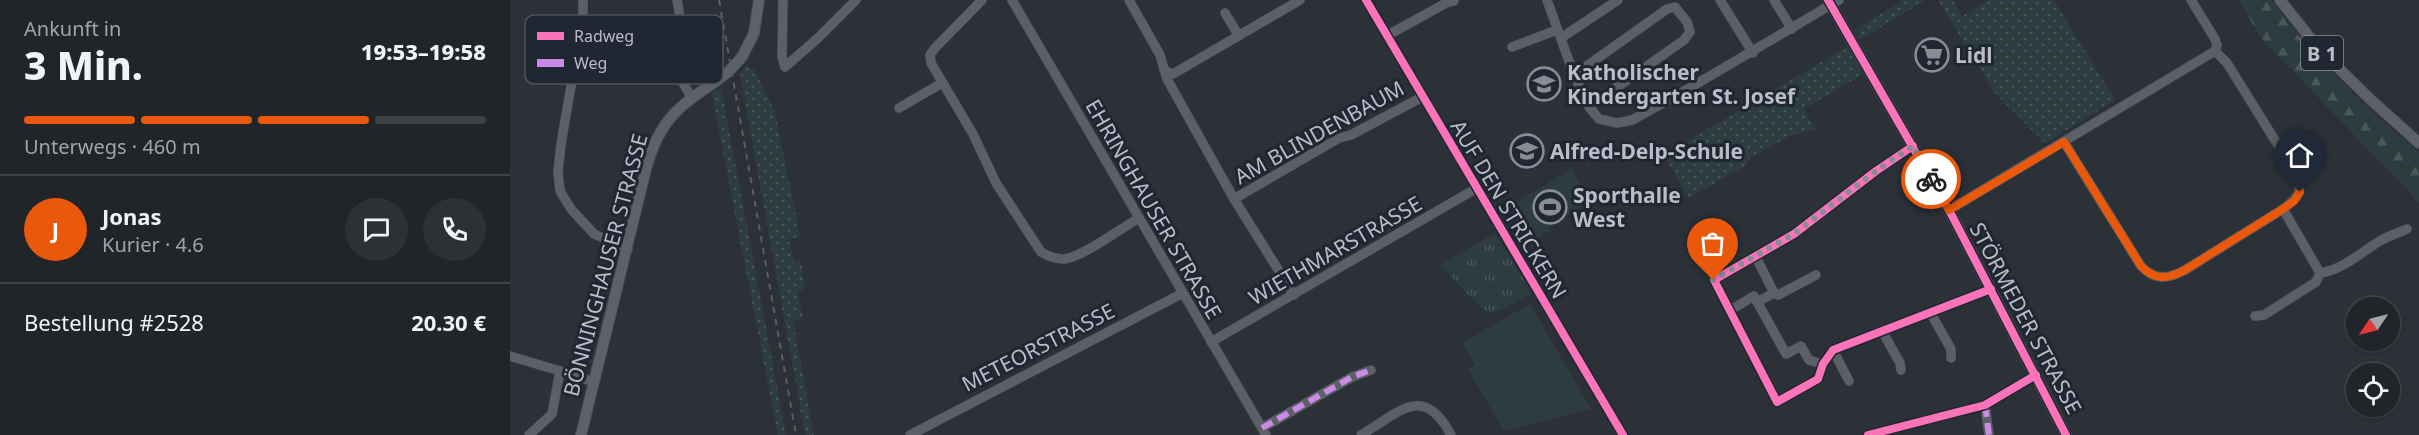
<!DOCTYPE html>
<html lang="de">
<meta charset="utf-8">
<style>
body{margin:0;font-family:"Noto Sans",sans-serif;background:#2d3136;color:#f1f3f6;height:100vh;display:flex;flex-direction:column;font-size:22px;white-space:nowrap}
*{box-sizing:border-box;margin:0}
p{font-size:20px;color:#a2a5a8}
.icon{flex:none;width:33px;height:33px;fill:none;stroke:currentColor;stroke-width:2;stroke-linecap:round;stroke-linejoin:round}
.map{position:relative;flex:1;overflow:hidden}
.side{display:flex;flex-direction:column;background:#21252a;width:510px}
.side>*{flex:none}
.needle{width:39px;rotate:235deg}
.buttons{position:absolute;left:1836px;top:297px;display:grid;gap:12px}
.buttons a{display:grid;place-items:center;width:54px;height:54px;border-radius:50%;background:#21252a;box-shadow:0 2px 4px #0004,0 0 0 2px #3e4247;font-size:30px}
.pin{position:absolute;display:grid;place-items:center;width:51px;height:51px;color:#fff;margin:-62px -26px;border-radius:50% 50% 50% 0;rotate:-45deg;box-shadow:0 0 6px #0007}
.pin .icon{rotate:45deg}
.courier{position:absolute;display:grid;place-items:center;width:60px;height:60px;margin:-30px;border:4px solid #ea580c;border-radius:50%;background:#fff;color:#222;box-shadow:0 2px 8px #0007}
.headline em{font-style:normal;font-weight:800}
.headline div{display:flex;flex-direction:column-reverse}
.headline{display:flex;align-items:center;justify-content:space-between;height:102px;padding:0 24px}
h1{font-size:39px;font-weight:800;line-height:45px}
.bar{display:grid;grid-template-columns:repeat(4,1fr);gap:9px 6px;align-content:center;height:72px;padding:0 24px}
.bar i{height:8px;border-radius:4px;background:#3e4247}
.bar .current{background:#ea580c}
.bar p{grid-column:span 4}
.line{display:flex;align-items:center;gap:15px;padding:0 24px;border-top:2px solid #3e4247}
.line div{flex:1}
.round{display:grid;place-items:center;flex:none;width:63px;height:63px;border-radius:32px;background:#2d3136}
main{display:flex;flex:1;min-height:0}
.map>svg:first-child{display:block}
</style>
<main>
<section class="side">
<div class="headline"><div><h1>3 Min.</h1><p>Ankunft in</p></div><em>19:53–19:58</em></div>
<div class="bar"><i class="current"></i><i class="current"></i><i class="current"></i><i></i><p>Unterwegs · 460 m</p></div>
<div class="line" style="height:108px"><b class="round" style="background:#ea580c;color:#fff">J</b><div><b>Jonas</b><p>Kurier · 4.6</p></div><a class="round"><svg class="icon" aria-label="chat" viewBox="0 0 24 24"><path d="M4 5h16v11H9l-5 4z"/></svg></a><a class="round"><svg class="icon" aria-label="phone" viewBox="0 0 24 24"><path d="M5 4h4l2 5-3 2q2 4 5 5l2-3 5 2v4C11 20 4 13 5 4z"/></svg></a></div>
<div class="line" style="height:78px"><div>Bestellung #2528</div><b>20.30 €</b></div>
</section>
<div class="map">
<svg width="1909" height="435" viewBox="0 0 1909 435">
<defs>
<pattern id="grass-dots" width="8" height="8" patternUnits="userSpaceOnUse" patternTransform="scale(1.5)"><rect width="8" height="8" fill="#2d3d3f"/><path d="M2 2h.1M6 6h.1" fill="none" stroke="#495759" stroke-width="1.8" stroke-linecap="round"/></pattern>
<pattern id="forest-firs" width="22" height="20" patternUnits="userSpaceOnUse" patternTransform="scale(1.5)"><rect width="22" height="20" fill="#2d3d3f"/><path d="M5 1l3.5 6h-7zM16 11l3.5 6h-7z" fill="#495759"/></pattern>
<pattern id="park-tufts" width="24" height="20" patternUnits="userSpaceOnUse" patternTransform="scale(1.5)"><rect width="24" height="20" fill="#2d3d3f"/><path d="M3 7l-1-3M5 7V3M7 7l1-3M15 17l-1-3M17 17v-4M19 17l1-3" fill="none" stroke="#495759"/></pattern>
</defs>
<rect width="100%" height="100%" fill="#2c3138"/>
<g fill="url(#grass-dots)">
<path d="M1394 0H1415L1350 40 1344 30Z"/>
<path d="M1428 0H1442L1452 16 1479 0H1544L1605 100 1535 143 1484 92Z"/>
<path d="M1337 47 1353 74 1294 109 1305 129 1277 137 1237 160 1238 164 1179 198 1154 155Z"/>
<path d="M236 67 244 69 265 112 290 237 279 239 284 262 291 261 295 289 287 291 293 318 283 321 304 435H295L230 73Z"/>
<path d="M211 88 276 435H268L202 94Z"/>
</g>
<path fill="url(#forest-firs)" d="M1729 0H1761L1795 44 1853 104 1909 153V202L1751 38Z"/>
<path fill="url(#park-tufts)" d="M985 233 1022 293 990 310 980 313 971 308 930 265Z"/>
<g fill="#2d3d3f">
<path d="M1062 169 1081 201 1038 227 1040 231 1026 239 1023 236 1015 240 1009 230 1012 228 1005 215 1011 211 1006 202Z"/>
<path d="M1020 304 1081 409 994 431 958 369 965 365 952 343Z"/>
</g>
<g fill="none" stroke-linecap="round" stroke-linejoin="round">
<defs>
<g id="minor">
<path d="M73 0V17L51 144 48 172 50 191 61 209 84 234 118 249"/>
<path d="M167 0 170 18 166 70 181 97"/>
<path d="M273 0 272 57 275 67 308 38 346 0"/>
<path d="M472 0 425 48 420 55 421 63 463 134 486 183 531 252C538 256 545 259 554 259 571 258 613 227 629 218"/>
<path d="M502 0 756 435"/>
<path d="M619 0 650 55 657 79 724 199 784 295"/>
<path d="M856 0 1113 435"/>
<path d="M1037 0 1064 75 1079 107 1089 119 1107 123 1122 120 1166 96 1329 0"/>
<path d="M1210 0 1243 53"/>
<path d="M1264 0 1282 29"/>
<path d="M1681 0 1705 39 1707 45 1705 51"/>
<path d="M715 13 729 36"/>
<path d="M878 35 938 2 944 1"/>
<path d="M1051 38 1108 0"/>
<path d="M1002 47 1047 30"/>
<path d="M654 70 663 74 790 0"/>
<path d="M1064 75 1157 9 1165 7 1177 22 1180 32 1174 40 1079 107"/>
<path d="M389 108 432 83"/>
<path d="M1554 142 1631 266C1645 281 1658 279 1675 270L1773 209C1790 196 1794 191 1784 171L1717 63 1705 51"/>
<path d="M1403 146 1366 171 1284 234 1204 280 1267 402 1308 379 1313 364 1323 350 1481 289"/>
<path d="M724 199 829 138 841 135 912 97"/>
<path d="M1439 210 1705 51"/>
<path d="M1246 257 1264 293"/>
<path d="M1810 273C1833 270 1851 252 1870 241 1878 236 1888 233 1897 229"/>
<path d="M1247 302 1264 293 1268 295 1306 275"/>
<path d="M1219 311 1244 296 1276 354 1291 346 1299 360 1313 364"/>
<path d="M1420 312 1441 349V358"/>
<path d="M1745 316 1754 315 1806 282 1810 273 1773 209"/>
<path d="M1372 331 1390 363 1391 370"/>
<path d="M701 342 967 188"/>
<path d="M1323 350 1339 381"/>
<path d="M0 356 50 371"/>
<path d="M1475 405 1479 435"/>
<path d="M752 428 842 377 861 370"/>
<path d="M19 435 42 414 50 371 84 382"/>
<path d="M400 435 673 293"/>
<path d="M851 435C889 413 913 382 941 435"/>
<path d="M1358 435 1475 405 1526 375"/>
</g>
<g id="major">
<path d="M1318 0 1439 210 1556 435"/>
<path d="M1770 0 1809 49 1861 100 1909 143"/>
<path d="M232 57 244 33 249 0"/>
<path d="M71 435 137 165C150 121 168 106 205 82"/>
</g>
</defs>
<use href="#minor" stroke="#4a4d53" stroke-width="10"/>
<use href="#major" stroke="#4a4d55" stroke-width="12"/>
<use href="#minor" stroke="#5c5f66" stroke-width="9"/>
<use href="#major" stroke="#5e6268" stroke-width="10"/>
<path stroke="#5b5f64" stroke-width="2" stroke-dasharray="6 6" stroke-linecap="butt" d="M209 0 286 435"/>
<defs>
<path id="major-bridge" d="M205 82 218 72 232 57"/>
</defs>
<use href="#major-bridge" stroke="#4a4d55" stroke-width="12" stroke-linecap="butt"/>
<use href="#major-bridge" stroke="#5e6268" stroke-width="10"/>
<g stroke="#ca8be6" stroke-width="6" stroke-dasharray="12 6" stroke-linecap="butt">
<path d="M1475 405 1479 435"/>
<path d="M752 428 842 377 861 370"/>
</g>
<defs>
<g id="cycleway">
<path d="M856 0 1113 435"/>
<path d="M1318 0 1439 210 1556 435"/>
<path d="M1403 146 1366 171 1284 234 1204 280 1267 402 1308 379 1313 364 1323 350 1481 289"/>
<path d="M1358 435 1475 405 1526 375"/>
</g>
</defs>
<use href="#cycleway" stroke="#202732" stroke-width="11"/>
<use href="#cycleway" stroke="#fb73b8" stroke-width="8"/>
</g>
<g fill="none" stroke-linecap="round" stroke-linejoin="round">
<path stroke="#878c96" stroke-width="6" stroke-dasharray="0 10.8" d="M1203 280 1284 234 1366 171 1403 146 1421 179"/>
<path stroke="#ea580c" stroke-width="8" d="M1421 179 1439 210 1554 142 1631 266C1645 281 1658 279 1675 270L1773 209 1784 201 1790 192"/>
</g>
<defs>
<symbol id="supermarket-ring" viewBox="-11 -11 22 22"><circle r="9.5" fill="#202732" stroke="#878c96" stroke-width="1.5"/><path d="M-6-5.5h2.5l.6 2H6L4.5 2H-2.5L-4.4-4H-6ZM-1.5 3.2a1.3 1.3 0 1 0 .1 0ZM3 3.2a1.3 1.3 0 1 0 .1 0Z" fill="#878c96"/></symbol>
<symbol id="school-ring" viewBox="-11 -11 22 22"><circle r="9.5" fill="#202732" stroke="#878c96" stroke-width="1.5"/><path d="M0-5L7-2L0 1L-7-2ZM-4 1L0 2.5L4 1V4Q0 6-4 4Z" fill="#878c96"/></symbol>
<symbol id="stadium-ring" viewBox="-11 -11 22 22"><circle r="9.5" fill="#202732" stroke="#878c96" stroke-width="1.5"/><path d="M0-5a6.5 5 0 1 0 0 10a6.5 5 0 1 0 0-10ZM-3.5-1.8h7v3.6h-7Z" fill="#878c96"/></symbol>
</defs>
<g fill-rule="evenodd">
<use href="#supermarket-ring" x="1403" y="36" width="38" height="38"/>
<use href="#school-ring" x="1015" y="65" width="38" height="38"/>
<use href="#school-ring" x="998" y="132" width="38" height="38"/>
<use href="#stadium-ring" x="1021" y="188" width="38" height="38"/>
</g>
<g text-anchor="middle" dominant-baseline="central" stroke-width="6" stroke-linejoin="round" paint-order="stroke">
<rect fill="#202732" stroke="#8a909b" stroke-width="1.5" x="1791" y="36" width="42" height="34" rx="4.5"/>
<g font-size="20" font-weight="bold" fill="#b8bdc8">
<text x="1812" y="53">B 1</text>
</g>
<g font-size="21" font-weight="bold" fill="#b8bdc8" stroke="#202732" text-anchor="start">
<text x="1445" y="55">Lidl</text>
<text x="1057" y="72">Katholischer<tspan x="1057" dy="24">Kindergarten St. Josef</tspan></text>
<text x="1040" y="151">Alfred-Delp-Schule</text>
<text x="1063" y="195">Sporthalle<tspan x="1063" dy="24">West</tspan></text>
</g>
<g font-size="21" fill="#b8bdc8" stroke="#202732">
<text transform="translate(809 132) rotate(-29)">AM BLINDENBAUM</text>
<text transform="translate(644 209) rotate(60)">EHRINGHAUSER STRASSE</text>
<text transform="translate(999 209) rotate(59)">AUF DEN STRICKERN</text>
<text transform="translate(825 250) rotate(-30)">WIETHMARSTRASSE</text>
<text transform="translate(95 265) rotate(-75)">BÖNNINGHAUSER STRASSE</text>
<text transform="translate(1516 318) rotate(62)">STÖRMEDER STRASSE</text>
<text transform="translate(528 347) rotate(-27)">METEORSTRASSE</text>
</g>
</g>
<rect x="15" y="15" width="198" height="69" rx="9" fill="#202732" stroke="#4e545f" stroke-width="1.5"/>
<rect x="27" y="32" width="27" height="8" fill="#fb73b8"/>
<rect x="27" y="59" width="27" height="8" fill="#ca8be6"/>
<g font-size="16" fill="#b8bdc8">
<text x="64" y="42">Radweg</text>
<text x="64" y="69">Weg</text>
</g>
</svg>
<div class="buttons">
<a><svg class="needle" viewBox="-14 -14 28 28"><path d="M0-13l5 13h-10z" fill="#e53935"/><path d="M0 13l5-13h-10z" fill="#a2a5a8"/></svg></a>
<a><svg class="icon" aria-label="locate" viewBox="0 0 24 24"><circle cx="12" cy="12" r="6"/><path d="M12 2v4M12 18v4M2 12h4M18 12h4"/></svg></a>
</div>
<div class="pin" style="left:1203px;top:280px;background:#ea580c"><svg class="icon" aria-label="bag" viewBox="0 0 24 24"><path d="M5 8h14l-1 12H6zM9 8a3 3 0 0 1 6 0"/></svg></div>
<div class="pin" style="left:1790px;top:192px;background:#1f2937"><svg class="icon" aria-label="home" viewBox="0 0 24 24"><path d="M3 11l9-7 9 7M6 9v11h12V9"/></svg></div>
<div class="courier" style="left:1421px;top:179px"><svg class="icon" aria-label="bike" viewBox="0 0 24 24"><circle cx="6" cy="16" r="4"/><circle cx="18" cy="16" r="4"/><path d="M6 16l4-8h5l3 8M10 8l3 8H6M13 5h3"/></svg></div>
</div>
</main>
